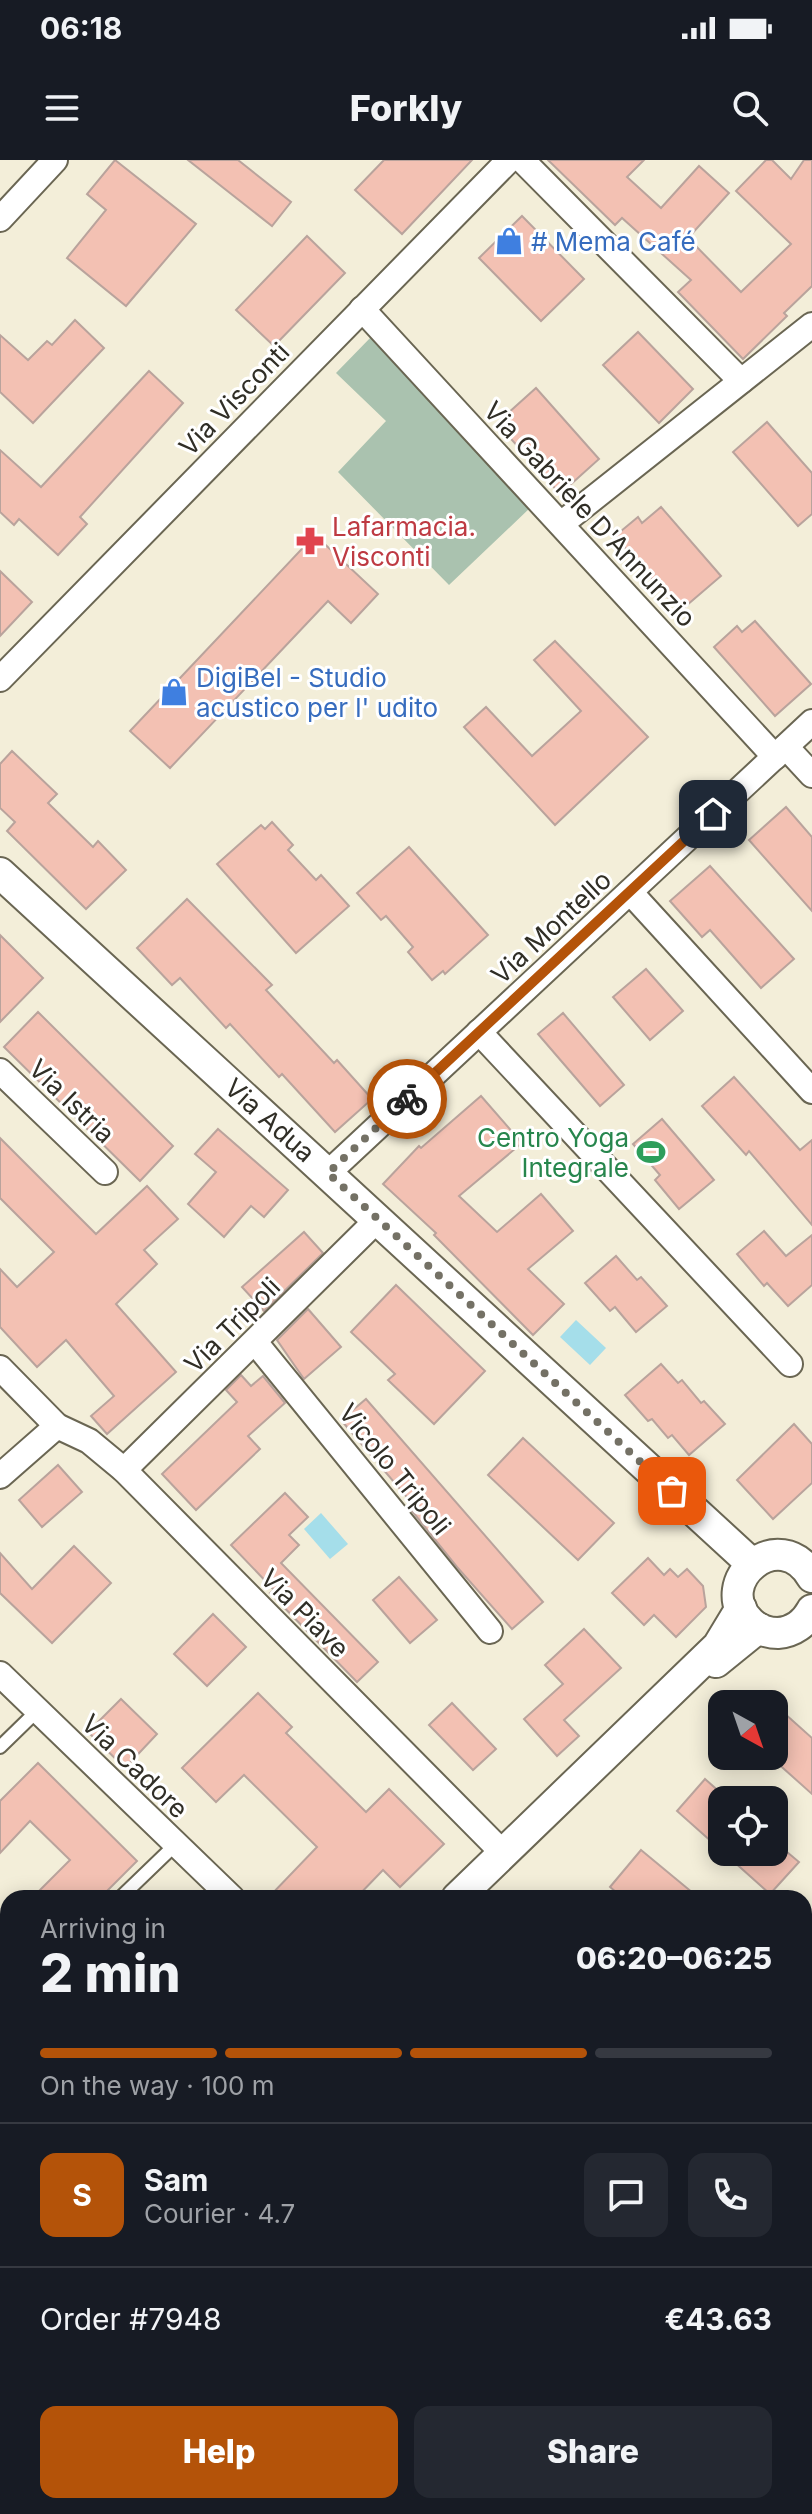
<!DOCTYPE html>
<meta charset="utf-8">
<style>
body{margin:0;font-family:Inter,sans-serif;background:#242831;color:#f1f3f6;height:100vh;display:flex;flex-direction:column;font-size:30px;white-space:nowrap}
*{box-sizing:border-box;margin:0}
p{font-size:26px;color:#9ea1a6}
.icon{flex:none;width:44px;height:44px;fill:none;stroke:currentColor;stroke-width:2;stroke-linecap:round;stroke-linejoin:round}
.map{position:relative;flex:1;overflow:hidden}
.side{position:absolute;left:0px;top:1730px;width:812px;height:624px;display:flex;flex-direction:column;background:#171b24;border-radius:24px 24px 0 0;box-shadow:0 4px 20px #0003}
.side>*{flex:none}
.needle{width:52px;rotate:140deg}
.controls{position:absolute;left:708px;top:1530px;display:grid;gap:16px}
.controls a{display:grid;place-items:center;width:80px;height:80px;border-radius:16px;background:#171b24;box-shadow:0 4px 20px #0003;font-size:40px}
.pin{position:absolute;display:grid;place-items:center;width:68px;height:68px;color:#fff;margin:-34px;border-radius:16px;box-shadow:0 4px 12px #0006}
.courier{position:absolute;display:grid;place-items:center;width:80px;height:80px;margin:-40px;border:6px solid #b45309;border-radius:50%;background:#fff;color:#222;box-shadow:0 2px 10px #0007}
.headline em{font-style:normal;font-weight:800}
.headline div{display:flex;flex-direction:column-reverse}
.headline{display:flex;align-items:center;justify-content:space-between;height:136px;padding:0 40px}
h1{font-size:52px;font-weight:800;line-height:60px}
.bar{display:grid;grid-template-columns:repeat(4,1fr);gap:12px 8px;align-content:center;height:96px;padding:0 40px}
.bar i{height:10px;border-radius:6px;background:#363941}
.bar .current{background:#b45309}
.bar p{grid-column:span 4}
.line{display:flex;align-items:center;gap:20px;padding:0 40px;border-top:2px solid #363941}
.line div{flex:1}
.round{display:grid;place-items:center;flex:none;width:84px;height:84px;border-radius:16px;background:#242831}
.action{display:flex;gap:16px;margin-top:auto;padding:16px 40px}
.action a{flex:1;height:92px;border-radius:16px;background:#b45309;color:#fff;font-size:32px;font-weight:800;line-height:92px;text-align:center}
.action a+a{background:#242831;color:#f1f3f6}
.status{display:flex;justify-content:space-between;align-items:center;height:56px;padding:0 40px;background:#171b24;direction:ltr}
.status svg{height:22px;fill:currentColor}
header{display:flex;justify-content:space-between;align-items:center;height:104px;padding:0 40px;background:#171b24;font-size:36px;font-weight:800}
.map>svg:first-child{display:block}
</style>
<div class="status"><b>06:18</b><svg viewBox="0 0 49 12"><path d="M0 12V9h3v3zM5 12V6h3v6zM10 12V3h3v9zM15 12V0h3v12zM26 1h20v11H26zM47 4h2v5h-2z"/></svg></div>
<header><svg class="icon" aria-label="menu" viewBox="0 0 24 24"><path d="M4 6h16M4 12h16M4 18h16"/></svg>Forkly<svg class="icon" aria-label="search" viewBox="0 0 24 24"><circle cx="10" cy="10" r="6"/><path d="M15 15l6 6"/></svg></header>
<div class="map">
<svg width="812" height="2354" viewBox="0 0 812 2354">
<rect width="100%" height="100%" fill="#f3eed9"/>
<g fill="#aac2af">
<path d="M372 176 531 347 449 425 338 312 386 261 336 213Z"/>
<path d="M8 2331V2346H98L104 2354H0V2339Z"/>
<path d="M103 2346H392L399 2354H109Z"/>
</g>
<g fill="#a5deea">
<path d="M576 1160 606 1188 590 1205 560 1177Z"/>
<path d="M321 1353 348 1384 330 1399 304 1369Z"/>
</g>
<g fill="#f3c1b3" stroke="#b9a39c" stroke-width="2">
<path d="M115 0 196 64 126 146 67 98 106 50 87 34Z"/>
<path d="M188 0H238L291 42 272 66Z"/>
<path d="M384 0H472L402 74 355 30Z"/>
<path d="M548 0H644L627 17 661 48 699 6 729 33 688 78 741 132 791 84 736 31 766 0H772L791 19 804 0H812V126L784 153 787 156 743 199 678 132 691 120 622 58 615 65Z"/>
<path d="M522 56 584 119 541 161 479 98Z"/>
<path d="M307 76 345 113 274 186 236 150Z"/>
<path d="M75 160 104 188 33 263 0 232V175L28 200 47 181 52 185Z"/>
<path d="M638 172 693 229 659 263 603 205Z"/>
<path d="M149 211 183 243 80 357 87 364 58 395 19 359 14 365 0 352V290L41 327Z"/>
<path d="M536 228 599 299 560 334 497 263Z"/>
<path d="M767 262 812 313V354L798 366 733 292Z"/>
<path d="M661 347 721 416 680 451 615 376 638 357 642 363Z"/>
<path d="M315 375 378 434 351 463 328 441 170 608 130 571Z"/>
<path d="M0 411 32 442 0 476Z"/>
<path d="M755 461 811 524 775 556 714 487 737 466 742 472Z"/>
<path d="M555 481 648 577 555 665 464 567 486 547 532 596 581 551 534 500Z"/>
<path d="M12 591 57 634 48 643 93 687 98 681 126 710 86 749 7 671 15 662 0 648V604Z"/>
<path d="M786 647 812 677V751L749 680Z"/>
<path d="M272 662 293 685 288 690 316 720 321 715 349 746 296 793 217 704 261 665 265 669Z"/>
<path d="M409 687 488 775 445 814 443 811 432 820 408 792 413 787 386 756 381 760 357 733Z"/>
<path d="M710 706 794 799 761 828 710 770 702 777 670 741Z"/>
<path d="M187 739 272 825 266 830 334 903 337 900 372 939 335 972 282 914 279 917 230 864 226 868 180 818 172 825 137 788Z"/>
<path d="M0 775 43 818 0 862Z"/>
<path d="M646 809 683 851 650 880 613 837Z"/>
<path d="M38 852 173 986 140 1021 4 887Z"/>
<path d="M563 853 624 925 600 946 538 874Z"/>
<path d="M734 917 800 990 812 980V1065L749 991 746 995 702 946Z"/>
<path d="M481 936 522 983 459 1036 497 1072 541 1034 573 1071 528 1109 564 1144 533 1175 434 1075 436 1073 383 1024 419 986 421 988Z"/>
<path d="M662 959 714 1020 679 1049 655 1020 660 1015 633 984Z"/>
<path d="M218 969 288 1030 264 1057 251 1046 224 1077 188 1044 216 1012 195 994Z"/>
<path d="M0 978 96 1074 147 1026 178 1059 144 1090 157 1104 116 1144 176 1212 107 1274 91 1256 114 1236 66 1180 37 1207 0 1167V1109L17 1127 54 1092 0 1038Z"/>
<path d="M764 1071 786 1096 812 1075V1125L788 1146 767 1123 764 1126 737 1094Z"/>
<path d="M304 1072 323 1093 264 1151 242 1127Z"/>
<path d="M616 1096 637 1120 641 1117 667 1146 636 1172 615 1147 610 1151 585 1123Z"/>
<path d="M396 1125 485 1211 434 1264 388 1220 395 1214 351 1172Z"/>
<path d="M308 1149 341 1187 304 1219 277 1180Z"/>
<path d="M661 1204 678 1223 682 1220 701 1243 704 1241 725 1264 689 1295 672 1275 668 1278 652 1259 648 1261 625 1235Z"/>
<path d="M241 1215 251 1226 263 1216 285 1243 248 1276 260 1289 196 1350 162 1314 237 1242 226 1230Z"/>
<path d="M366 1239 543 1442 512 1469 457 1407 408 1346 412 1343 341 1260Z"/>
<path d="M794 1264 812 1284V1323L773 1359 737 1320Z"/>
<path d="M523 1278 614 1363 578 1400 488 1315Z"/>
<path d="M58 1305 82 1332 42 1367 19 1340Z"/>
<path d="M285 1333 308 1357 289 1375 299 1385 281 1403 378 1502 357 1522 270 1433 274 1430 231 1385Z"/>
<path d="M74 1386 111 1423 52 1483 0 1433V1393L32 1429Z"/>
<path d="M648 1398 664 1415 670 1409 678 1417 687 1409 703 1426 706 1447 676 1477 654 1455 644 1465 612 1433Z"/>
<path d="M399 1417 437 1460 410 1483 373 1440Z"/>
<path d="M213 1454 246 1487 207 1526 174 1494Z"/>
<path d="M584 1469 621 1508 564 1560 579 1576 557 1596 524 1559 563 1524 545 1505Z"/>
<path d="M258 1533 292 1567 286 1573 366 1652 389 1629 444 1684 400 1727 383 1710 356 1738H268L317 1687 244 1615 216 1642 182 1608Z"/>
<path d="M121 1539 157 1574 125 1608 88 1572Z"/>
<path d="M452 1543 496 1589 473 1610 429 1565Z"/>
<path d="M774 1544 812 1578V1634L774 1600Z"/>
<path d="M38 1603 137 1701 100 1738H32L70 1700 30 1661 0 1693V1641Z"/>
<path d="M705 1619 722 1634V1691L677 1651Z"/>
<path d="M641 1690 699 1738H623L610 1727Z"/>
<path d="M723 1692H787L799 1702 770 1734Z"/>
</g>
<g fill="none" stroke-linecap="round" stroke-linejoin="round">
<defs>
<g id="service">
<path d="M0 1587 38 1550"/>
<path d="M120 1738 176 1684"/>
<path d="M716 2354 726 2346"/>
</g>
<g id="minor">
<path d="M522 0 741 221"/>
<path d="M0 59 55 0"/>
<path d="M362 149 775 597"/>
<path d="M561 364 812 165"/>
<path d="M0 519 509 0"/>
<path d="M786 587 812 615"/>
<path d="M630 732 812 931"/>
<path d="M479 872 790 1204"/>
<path d="M0 911 105 1012"/>
<path d="M328 1013 812 562"/>
<path d="M255 1182 490 1471"/>
<path d="M0 1208 57 1266 89 1281 124 1310 503 1693"/>
<path d="M124 1310 378 1059"/>
<path d="M0 1316 57 1266"/>
<path d="M0 1514 232 1738"/>
<path d="M804 2134 812 2127"/>
<path d="M804 2230 812 2240"/>
<path d="M748 2346 755 2354"/>
</g>
<g id="tertiary">
<path d="M0 713 752 1404"/>
<path d="M812 1417C780 1362 709 1422 750 1462 757 1469 768 1473 778 1473 793 1472 805 1463 812 1450"/>
<path d="M716 1502 758 1468"/>
<path d="M457 1738 718 1486 741 1448"/>
<path d="M0 2202 8 2194"/>
</g>
</defs>
<use href="#service" stroke="#6a6653" stroke-width="16"/>
<use href="#minor" stroke="#6a6653" stroke-width="28"/>
<use href="#tertiary" stroke="#6a6653" stroke-width="34"/>
<use href="#service" stroke="#fff" stroke-width="12"/>
<use href="#minor" stroke="#fff" stroke-width="24"/>
<use href="#tertiary" stroke="#fff" stroke-width="30"/>
</g>
<g fill="none" stroke-linecap="round" stroke-linejoin="round">
<path stroke="#747165" stroke-width="8" stroke-dasharray="0 14.4" d="M407 939 328 1013 672 1331"/>
<path stroke="#b45309" stroke-width="10" d="M407 939 713 654"/>
</g>
<defs>
<symbol id="shop-bare" viewBox="-9 -9 18 18"><path d="M-5-2.5h2.3a2.7 3.5 0 0 1 5.4 0H5L5.5 6h-11ZM-1.5-2.5h3a1.5 2.3 0 0 0-3 0Z" fill="#3f7fe0" stroke="#fff" stroke-width="2.5" paint-order="stroke"/></symbol>
<symbol id="pharmacy-bare" viewBox="-9 -9 18 18"><path d="M-2-6h4v4h4v4h-4v4h-4v-4h-4v-4h4Z" fill="#e0444e" stroke="#fff" stroke-width="2.5" paint-order="stroke"/></symbol>
<symbol id="stadium-bare" viewBox="-9 -9 18 18"><path d="M0-5a6.5 5 0 1 0 0 10a6.5 5 0 1 0 0-10ZM-3.5-1.8h7v3.6h-7Z" fill="#2e9e5b" stroke="#fff" stroke-width="2.5" paint-order="stroke"/></symbol>
</defs>
<g fill-rule="evenodd">
<use href="#shop-bare" x="489" y="61" width="40" height="40"/>
<use href="#pharmacy-bare" x="290" y="361" width="40" height="40"/>
<use href="#shop-bare" x="154" y="512" width="40" height="40"/>
<use href="#stadium-bare" x="631" y="972" width="40" height="40"/>
</g>
<g text-anchor="middle" dominant-baseline="central" stroke-width="6" stroke-linejoin="round" paint-order="stroke">
<g font-size="26" fill="#366cbe" stroke="#fff" text-anchor="start">
<text x="531" y="81"># Mema Café</text>
<text x="196" y="517">DigiBel - Studio<tspan x="196" dy="30">acustico per l' udito</tspan></text>
</g>
<g font-size="26" fill="#302e26" stroke="#fff">
<text transform="translate(234 239) rotate(-46)">Via Visconti</text>
<text transform="translate(590 354) rotate(47)">Via Gabriele D'Annunzio</text>
<text transform="translate(551 767) rotate(-43)">Via Montello</text>
<text transform="translate(72 941) rotate(44)">Via Istria</text>
<text transform="translate(270 960) rotate(42)">Via Adua</text>
<text transform="translate(232 1165) rotate(-45)">Via Tripoli</text>
<text transform="translate(395 1309) rotate(51)">Vicolo Tripoli</text>
<text transform="translate(305 1453) rotate(45)">Via Piave</text>
<text transform="translate(135 1606) rotate(44)">Via Cadore</text>
</g>
<g font-size="26" fill="#be3a42" stroke="#fff" text-anchor="start">
<text x="332" y="366">Lafarmacia.<tspan x="332" dy="30">Visconti</tspan></text>
</g>
<g font-size="26" fill="#27864d" stroke="#fff" text-anchor="end">
<text x="629" y="977">Centro Yoga<tspan x="629" dy="30">Integrale</tspan></text>
</g>
</g>
</svg>
<div class="controls">
<a><svg class="needle" viewBox="-14 -14 28 28"><path d="M0-13l5 13h-10z" fill="#e53935"/><path d="M0 13l5-13h-10z" fill="#9ea1a6"/></svg></a>
<a><svg class="icon" aria-label="locate" viewBox="0 0 24 24"><circle cx="12" cy="12" r="6"/><path d="M12 2v4M12 18v4M2 12h4M18 12h4"/></svg></a>
</div>
<div class="pin" style="left:672px;top:1331px;background:#ea580c"><svg class="icon" aria-label="bag" viewBox="0 0 24 24"><path d="M5 8h14l-1 12H6zM9 8a3 3 0 0 1 6 0"/></svg></div>
<div class="pin" style="left:713px;top:654px;background:#1f2937"><svg class="icon" aria-label="home" viewBox="0 0 24 24"><path d="M3 11l9-7 9 7M6 9v11h12V9"/></svg></div>
<div class="courier" style="left:407px;top:939px"><svg class="icon" aria-label="bike" viewBox="0 0 24 24"><circle cx="6" cy="16" r="4"/><circle cx="18" cy="16" r="4"/><path d="M6 16l4-8h5l3 8M10 8l3 8H6M13 5h3"/></svg></div>
<section class="side">
<div class="headline"><div><h1>2 min</h1><p>Arriving in</p></div><em>06:20–06:25</em></div>
<div class="bar"><i class="current"></i><i class="current"></i><i class="current"></i><i></i><p>On the way · 100 m</p></div>
<div class="line" style="height:144px"><b class="round" style="background:#b45309;color:#fff">S</b><div><b>Sam</b><p>Courier · 4.7</p></div><a class="round"><svg class="icon" aria-label="chat" viewBox="0 0 24 24"><path d="M4 5h16v11H9l-5 4z"/></svg></a><a class="round"><svg class="icon" aria-label="phone" viewBox="0 0 24 24"><path d="M5 4h4l2 5-3 2q2 4 5 5l2-3 5 2v4C11 20 4 13 5 4z"/></svg></a></div>
<div class="line" style="height:104px"><div>Order #7948</div><b>€43.63</b></div>
<div class="action"><a>Help</a><a>Share</a></div>
</section>
</div>
